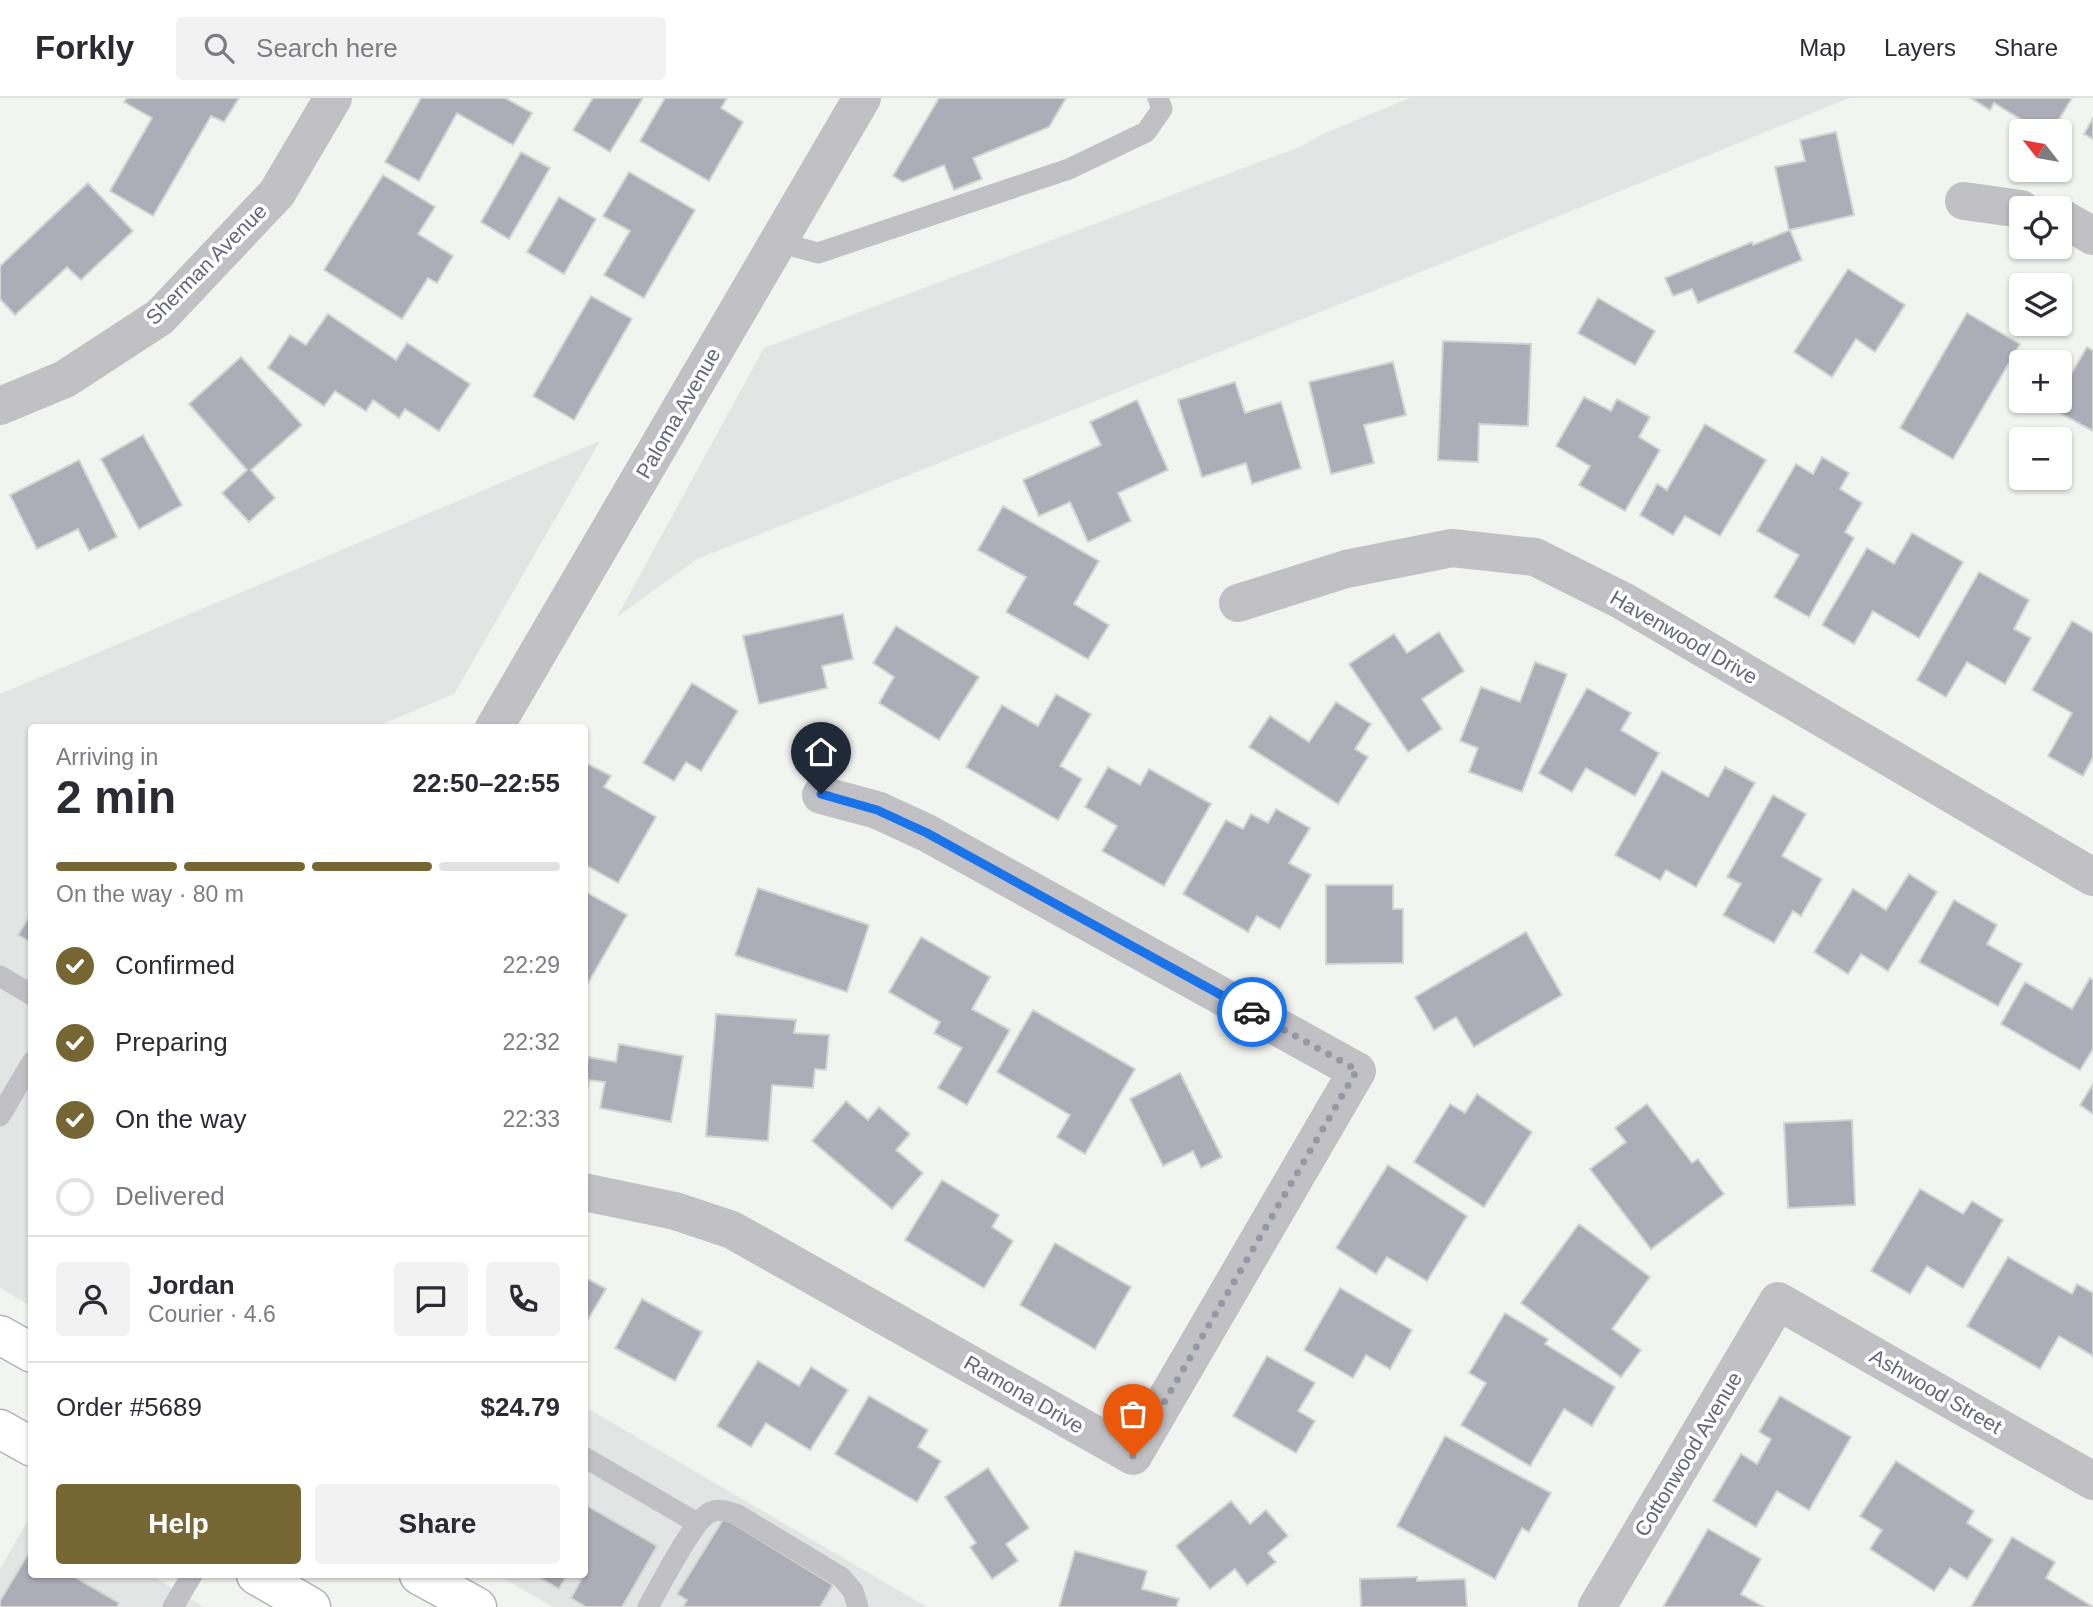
<!DOCTYPE html>
<meta charset="utf-8">
<style>
body{margin:0;font-family:Helvetica,sans-serif;background:#f2f2f3;color:#2b2b33;height:100vh;display:flex;flex-direction:column;font-size:26px;white-space:nowrap}
*{box-sizing:border-box;margin:0}
p{font-size:23px;color:#7c7c81}
.icon{flex:none;width:38px;height:38px;fill:none;stroke:currentColor;stroke-width:2;stroke-linecap:round;stroke-linejoin:round}
.map{position:relative;flex:1;overflow:hidden}
.sheet{position:absolute;left:28px;top:626px;width:560px;height:854px;display:flex;flex-direction:column;background:#fff;border-radius:7px;box-shadow:0 2px 5px #0004}
.sheet>*{flex:none}
.needle{width:46px;rotate:301deg}
.controls{position:absolute;left:2009px;top:21px;display:grid;gap:14px}
.controls a{display:grid;place-items:center;width:63px;height:63px;border-radius:7px;background:#fff;box-shadow:0 2px 5px #0004;font-size:35px}
.pin{position:absolute;display:grid;place-items:center;width:60px;height:60px;color:#fff;margin:-72px -30px;border-radius:50% 50% 50% 0;rotate:-45deg;box-shadow:0 0 7px #0007}
.pin .icon{rotate:45deg}
.courier{position:absolute;display:grid;place-items:center;width:70px;height:70px;margin:-35px;border:5px solid #1a73e8;border-radius:50%;background:#fff;color:#222;box-shadow:0 2px 9px #0007}
.headline em{font-style:normal;font-weight:800}
.headline div{display:flex;flex-direction:column-reverse}
.headline{display:flex;align-items:center;justify-content:space-between;height:119px;padding:0 28px}
h1{font-size:46px;font-weight:800;line-height:52px}
.bar{display:grid;grid-template-columns:repeat(4,1fr);gap:10px 7px;align-content:center;height:84px;padding:0 28px}
.bar i{height:9px;border-radius:5px;background:#e1e1e2}
.bar .selected{background:#756633}
.bar p{grid-column:span 4}
.line{display:flex;align-items:center;gap:18px;padding:0 28px;border-top:2px solid #e1e1e2}
.line div{flex:1}
.round{display:grid;place-items:center;flex:none;width:74px;height:74px;border-radius:7px;background:#f2f2f3}
ol{padding:0 28px;list-style:none}
li{display:flex;align-items:center;gap:21px;height:77px}
li p{margin-inline-start:auto}
li .icon{padding:7px;border-radius:50%;background:#756633;color:#fff;stroke-width:4}
li:last-child{color:#7c7c81}
li i{width:38px;height:38px;border:4px solid #e1e1e2;border-radius:50%}
.primary-button{display:flex;gap:14px;margin-top:auto;padding:14px 28px}
.primary-button a{flex:1;height:80px;border-radius:7px;background:#756633;color:#fff;font-size:28px;font-weight:800;line-height:80px;text-align:center}
.primary-button a+a{background:#f2f2f3;color:#2b2b33}
header{display:flex;align-items:center;gap:42px;box-sizing:border-box;height:98px;padding:0 35px;background:#fff;border-bottom:2px solid #e1e1e2}
header strong{font-size:33px}
nav{display:flex;gap:38px;margin-inline-start:auto;font-size:24px}
.search{width:490px;height:63px;background:#f2f2f3;display:flex;align-items:center;gap:18px;box-sizing:border-box;padding:0 24px;border-radius:7px;color:#7c7c81;font-size:26px}
.map>svg:first-child{display:block}
</style>
<header>
<strong>Forkly</strong>
<div class="search"><svg class="icon" aria-label="search" viewBox="0 0 24 24"><circle cx="10" cy="10" r="6"/><path d="M15 15l6 6"/></svg>Search here</div>
<nav><a>Map</a><a>Layers</a><a>Share</a></nav>
</header>
<div class="map">
<svg width="2093" height="1509" viewBox="0 0 2093 1509">
<rect width="100%" height="100%" fill="#f2f4f0"/>
<g fill="#e3e4e4">
<path d="M1410 0H1849L1446 164 697 461 617 519 764 250 1302 48 1323 36Z"/>
<path d="M600 343 454 596 373 630H32L31 1208 0 1190V596Z"/>
<path d="M585 1309 927 1509H553L498 1477H584Z"/>
<path d="M31 1417 32 1477H151L204 1509H0V1471Z"/>
</g>
<g fill="#adadb7" stroke="#d4d5d3" stroke-width="2">
<path d="M127 0H239L224 24 211 18 153 118 110 93 152 20 124 4Z"/>
<path d="M421 0H505L532 15 513 47 457 15 419 83 385 64Z"/>
<path d="M593 0H643L610 54 573 32Z"/>
<path d="M665 0H727L721 10 743 24 709 83 640 43Z"/>
<path d="M939 0H1066L1049 29 973 60 982 81 954 92 944 67 903 84 893 78Z"/>
<path d="M1971 0H2072L2052 33H2040L1994 5 1990 12Z"/>
<path d="M2093 20V41L2084 36Z"/>
<path d="M1836 34 1854 117 1789 132 1775 69 1805 63 1800 42Z"/>
<path d="M521 54 550 70 509 141 481 124Z"/>
<path d="M629 74 695 112 644 200 604 177 630 133 603 118Z"/>
<path d="M383 77 435 109 418 136 453 158 437 185 428 180 402 221 324 172Z"/>
<path d="M88 85 133 133 81 182 67 169 15 217 0 201V168Z"/>
<path d="M559 99 596 121 564 176 527 154Z"/>
<path d="M1790 132 1802 162 1698 205 1692 191 1673 198 1665 180 1752 144 1753 147Z"/>
<path d="M1848 171 1905 207 1875 254 1856 241 1832 279 1794 254Z"/>
<path d="M591 198 632 221 574 322 533 298Z"/>
<path d="M1598 200 1655 233 1635 267 1578 235Z"/>
<path d="M1967 215 2020 246 1953 361 1900 330Z"/>
<path d="M328 216 396 262 407 245 470 286 439 333 405 311 399 320 373 302 366 313 335 293 324 308 268 270 290 237 306 247Z"/>
<path d="M1443 243 1531 246 1528 328 1479 326 1478 364 1438 362Z"/>
<path d="M2087 249 2093 253V333L2051 310 2055 303H2060V295Z"/>
<path d="M241 259 302 327 251 372 275 400 249 424 222 395 247 372 189 306Z"/>
<path d="M1393 264 1406 317 1364 327 1374 365 1331 376 1309 284Z"/>
<path d="M1235 284 1245 315 1281 304 1301 370 1252 386 1246 365 1202 379 1178 302Z"/>
<path d="M1584 299 1611 313 1617 301 1650 319 1639 339 1660 352 1625 413 1579 387 1590 368 1556 348Z"/>
<path d="M1137 302 1168 372 1118 395 1131 423 1088 444 1070 404 1039 418 1023 382 1101 347 1090 324Z"/>
<path d="M1705 326 1766 362 1720 438 1685 418 1673 437 1640 417 1657 386 1667 392Z"/>
<path d="M143 337 182 407 139 431 101 361Z"/>
<path d="M1822 359 1849 375 1840 391 1862 405 1845 434 1854 440 1809 519 1774 499 1799 457 1757 433 1796 366 1813 376Z"/>
<path d="M79 362 117 439 89 453 78 431 37 451 10 397Z"/>
<path d="M1003 408 1099 463 1074 506 1109 527 1088 561 1006 514 1026 479 978 452Z"/>
<path d="M1912 435 1963 464 1919 540 1873 513 1854 546 1822 527 1867 450 1894 466Z"/>
<path d="M1979 474 2029 502 2014 531 2031 540 2005 586 1967 564 1946 599 1917 582Z"/>
<path d="M843 516 853 561 822 568 827 590 759 606 743 538Z"/>
<path d="M2072 523 2093 535V659L2083 678 2048 658 2072 615 2032 592Z"/>
<path d="M896 528 979 579 939 642 879 605 894 579 873 565Z"/>
<path d="M1439 534 1464 573 1422 601 1442 631 1408 654 1349 566 1394 536 1407 555Z"/>
<path d="M1535 564 1567 576 1522 694 1469 674 1478 650 1460 643 1481 589 1520 604Z"/>
<path d="M692 585 738 613 701 673 686 664 674 683 643 665Z"/>
<path d="M1587 590 1631 615 1621 632 1659 655 1635 698 1586 670 1572 694 1539 675Z"/>
<path d="M1056 596 1091 616 1060 668 1082 681 1058 722 966 669 1002 607 1038 628Z"/>
<path d="M1336 604 1371 626 1355 651 1368 659 1338 706 1249 649 1270 618 1309 644Z"/>
<path d="M584 664 611 678 604 689 656 719 618 785 584 766Z"/>
<path d="M1108 669 1140 687 1149 671 1211 706 1164 788 1102 753 1117 728 1085 709Z"/>
<path d="M1725 669 1755 685 1696 789 1666 772 1660 782 1615 757 1662 673 1708 699Z"/>
<path d="M1773 697 1806 716 1782 758 1822 781 1801 818 1793 813 1774 845 1723 817 1741 786 1727 779Z"/>
<path d="M1276 711 1310 730 1289 765 1311 777 1280 831 1257 818 1248 834 1183 796 1226 722 1243 731 1251 716 1268 725Z"/>
<path d="M1909 776 1937 794 1888 873 1861 856 1848 876 1814 854 1853 791 1886 812Z"/>
<path d="M1326 787H1393V811H1403V865L1326 866Z"/>
<path d="M758 790 869 827 847 894 735 857Z"/>
<path d="M584 793 627 817 584 892Z"/>
<path d="M1954 802 1997 827 1987 846 2022 866 1998 908 1919 864Z"/>
<path d="M32 814V845L18 837Z"/>
<path d="M1526 834 1562 897 1474 949 1456 919 1434 932 1415 899Z"/>
<path d="M921 839 990 879 972 911 1010 932 967 1007 938 990 962 950 934 935 940 924 889 894Z"/>
<path d="M2090 880 2093 882V951L2080 972 2001 926 2025 884 2072 911Z"/>
<path d="M1033 912 1135 971 1085 1056 1057 1039 1070 1017 997 974Z"/>
<path d="M716 916 796 922 794 935 829 937 826 972 815 971 813 990 772 987 768 1043 706 1038Z"/>
<path d="M619 946 683 958 671 1024 600 1010 605 984 589 982 588 989H584L588 959 616 964Z"/>
<path d="M1180 975 1222 1059 1201 1070 1193 1053 1163 1068 1130 1001Z"/>
<path d="M2093 986V1016L2080 1007Z"/>
<path d="M1477 996 1532 1034 1484 1109 1414 1064 1450 1006 1465 1015Z"/>
<path d="M846 1003 868 1022 879 1009 910 1036 896 1052 923 1075 892 1111 812 1043Z"/>
<path d="M1647 1006 1692 1065 1698 1061 1724 1096 1651 1151 1590 1071 1626 1044 1615 1030Z"/>
<path d="M1852 1022 1855 1107 1788 1110 1784 1025Z"/>
<path d="M1388 1067 1467 1118 1427 1183 1387 1159 1376 1176 1336 1150Z"/>
<path d="M942 1082 999 1117 992 1129 1013 1143 984 1190 905 1142Z"/>
<path d="M1920 1091 1963 1116 1972 1103 2003 1122 1963 1190 1927 1168 1910 1196 1871 1173Z"/>
<path d="M1579 1126 1650 1179 1612 1231 1641 1252 1621 1279 1521 1205Z"/>
<path d="M1055 1145 1131 1189 1095 1251 1020 1207Z"/>
<path d="M2008 1159 2072 1196 2077 1186 2093 1195V1258L2059 1238 2040 1271 1967 1228Z"/>
<path d="M584 1179 606 1191 584 1228Z"/>
<path d="M1340 1190 1412 1232 1390 1271 1366 1257 1353 1280 1304 1252Z"/>
<path d="M642 1201 702 1234 675 1283 615 1250Z"/>
<path d="M1505 1215 1548 1241 1545 1246 1615 1289 1592 1328 1564 1311 1530 1368 1461 1327 1486 1285 1469 1275Z"/>
<path d="M1267 1258 1315 1285 1298 1313 1315 1323 1296 1355 1233 1318Z"/>
<path d="M758 1263 799 1288 811 1269 848 1292 810 1352 766 1325 751 1349 717 1328Z"/>
<path d="M869 1298 928 1332 918 1349 941 1363 917 1404 835 1356Z"/>
<path d="M1780 1298 1851 1339 1809 1412 1777 1393 1756 1429 1713 1403 1741 1356 1757 1366 1771 1341 1759 1334Z"/>
<path d="M1445 1338 1551 1395 1529 1434 1522 1430 1495 1481 1397 1428Z"/>
<path d="M1896 1363 1974 1413 1967 1425 1993 1442 1967 1481 1950 1470 1934 1493 1870 1451 1882 1432 1860 1418Z"/>
<path d="M988 1370 1029 1430 1006 1446 1018 1463 992 1481 970 1449 976 1445 945 1399Z"/>
<path d="M1231 1403 1250 1426 1266 1412 1288 1438 1268 1455 1276 1464 1247 1487 1235 1471 1210 1491 1176 1448Z"/>
<path d="M584 1406 657 1448 622 1509H586L571 1500 586 1473Z"/>
<path d="M724 1420 833 1487 820 1509H683L687 1502 677 1496Z"/>
<path d="M1708 1431 1761 1461 1741 1496 1764 1509H1663Z"/>
<path d="M2012 1439 2055 1464 2046 1480 2093 1509H1971Z"/>
<path d="M30 1453 32 1454V1477H71L119 1505 117 1509H0V1503Z"/>
<path d="M1075 1453 1147 1473 1142 1491 1179 1501 1176 1509H1059Z"/>
<path d="M535 1477H567L559 1491Z"/>
<path d="M1417 1479V1483L1465 1481 1467 1509H1361L1360 1481Z"/>
</g>
<g fill="none" stroke-linecap="round" stroke-linejoin="round">
<defs>
<g id="primary">
<path d="M0 1237 32 1255"/>
<path d="M0 1331 32 1349"/>
<path d="M256 1477 311 1509"/>
<path d="M419 1477 477 1509"/>
</g>
</defs>
<use href="#primary" stroke="#b3b3b9" stroke-width="41"/>
<g stroke="#c0c0c5" stroke-width="21">
<path d="M778 144 818 155 1069 71 1146 34 1162 11 1158 0"/>
<path d="M0 878 32 897"/>
<path d="M0 1018 32 964"/>
<path d="M584 1359 697 1425"/>
<path d="M173 1509 192 1477"/>
<path d="M648 1509C659 1490 694 1420 711 1414 721 1410 729 1414 738 1417L841 1479 853 1493 858 1509"/>
</g>
<g stroke="#c0c0c5" stroke-width="38">
<path d="M1964 103 2021 111"/>
<path d="M2060 119 2093 138"/>
<path d="M0 308 65 281 160 219 277 95 333 0"/>
<path d="M1238 505 1346 471 1452 450 1535 459 1623 503 2093 779"/>
<path d="M584 1094 675 1113 732 1132 1133 1358 1357 973 927 735 877 712 821 697"/>
<path d="M1597 1509 1778 1203 2093 1383"/>
</g>
<path stroke="#c0c0c5" stroke-width="38" d="M494 630 862 0"/>
<use href="#primary" stroke="#fff" stroke-width="38"/>
</g>
<g fill="none" stroke-linecap="round" stroke-linejoin="round">
<path stroke="#9798a6" stroke-width="7" stroke-dasharray="0 12.6" d="M1133 1358 1357 972 1252 914"/>
<path stroke="#1a73e8" stroke-width="9" d="M821 696 877 712 927 735 1252 914"/>
</g>
<g text-anchor="middle" dominant-baseline="central" stroke-width="7" stroke-linejoin="round" paint-order="stroke">
<g font-size="21" fill="#66667e" stroke="#fff">
<text transform="translate(206 166) rotate(-45)">Sherman Avenue</text>
<text transform="translate(678 315) rotate(-60)">Paloma Avenue</text>
<text transform="translate(1684 539) rotate(30)">Havenwood Drive</text>
<text transform="translate(1936 1293) rotate(30)">Ashwood Street</text>
<text transform="translate(1024 1296) rotate(30)">Ramona Drive</text>
<text transform="translate(1688 1356) rotate(-59)">Cottonwood Avenue</text>
</g>
</g>
</svg>
<div class="controls">
<a><svg class="needle" viewBox="-14 -14 28 28"><path d="M0-13l5 13h-10z" fill="#e53935"/><path d="M0 13l5-13h-10z" fill="#7c7c81"/></svg></a>
<a><svg class="icon" aria-label="locate" viewBox="0 0 24 24"><circle cx="12" cy="12" r="6"/><path d="M12 2v4M12 18v4M2 12h4M18 12h4"/></svg></a>
<a><svg class="icon" aria-label="layers" viewBox="0 0 24 24"><path d="M12 4l9 5-9 5-9-5zM3 14l9 5 9-5"/></svg></a>
<a>+</a>
<a>−</a>
</div>
<div class="pin" style="left:1133px;top:1358px;background:#ea580c"><svg class="icon" aria-label="bag" viewBox="0 0 24 24"><path d="M5 8h14l-1 12H6zM9 8a3 3 0 0 1 6 0"/></svg></div>
<div class="pin" style="left:821px;top:696px;background:#1f2937"><svg class="icon" aria-label="home" viewBox="0 0 24 24"><path d="M3 11l9-7 9 7M6 9v11h12V9"/></svg></div>
<div class="courier" style="left:1252px;top:914px"><svg class="icon" aria-label="car" viewBox="0 0 24 24"><path d="M5 17H2v-5l4-1 3-4h7l3 4 3 1v5h-3M9 17h6M6 11h13"/><circle cx="7" cy="17" r="2"/><circle cx="17" cy="17" r="2"/></svg></div>
<section class="sheet">
<div class="headline"><div><h1>2 min</h1><p>Arriving in</p></div><em>22:50–22:55</em></div>
<div class="bar"><i class="selected"></i><i class="selected"></i><i class="selected"></i><i></i><p>On the way · 80 m</p></div>
<ol>
<li><svg class="icon" aria-label="check" viewBox="0 0 24 24"><path d="M5 12l5 5 9-10"/></svg>Confirmed<p>22:29</p></li>
<li><svg class="icon" aria-label="check" viewBox="0 0 24 24"><path d="M5 12l5 5 9-10"/></svg>Preparing<p>22:32</p></li>
<li><svg class="icon" aria-label="check" viewBox="0 0 24 24"><path d="M5 12l5 5 9-10"/></svg>On the way<p>22:33</p></li>
<li><i></i>Delivered</li>
</ol>
<div class="line" style="height:126px"><a class="round"><svg class="icon" aria-label="person" viewBox="0 0 24 24"><circle cx="12" cy="8" r="4"/><path d="M4 21q1-7 8-7t8 7"/></svg></a><div><b>Jordan</b><p>Courier · 4.6</p></div><a class="round"><svg class="icon" aria-label="chat" viewBox="0 0 24 24"><path d="M4 5h16v11H9l-5 4z"/></svg></a><a class="round"><svg class="icon" aria-label="phone" viewBox="0 0 24 24"><path d="M5 4h4l2 5-3 2q2 4 5 5l2-3 5 2v4C11 20 4 13 5 4z"/></svg></a></div>
<div class="line" style="height:91px"><div>Order #5689</div><b>$24.79</b></div>
<div class="primary-button"><a>Help</a><a>Share</a></div>
</section>
</div>
